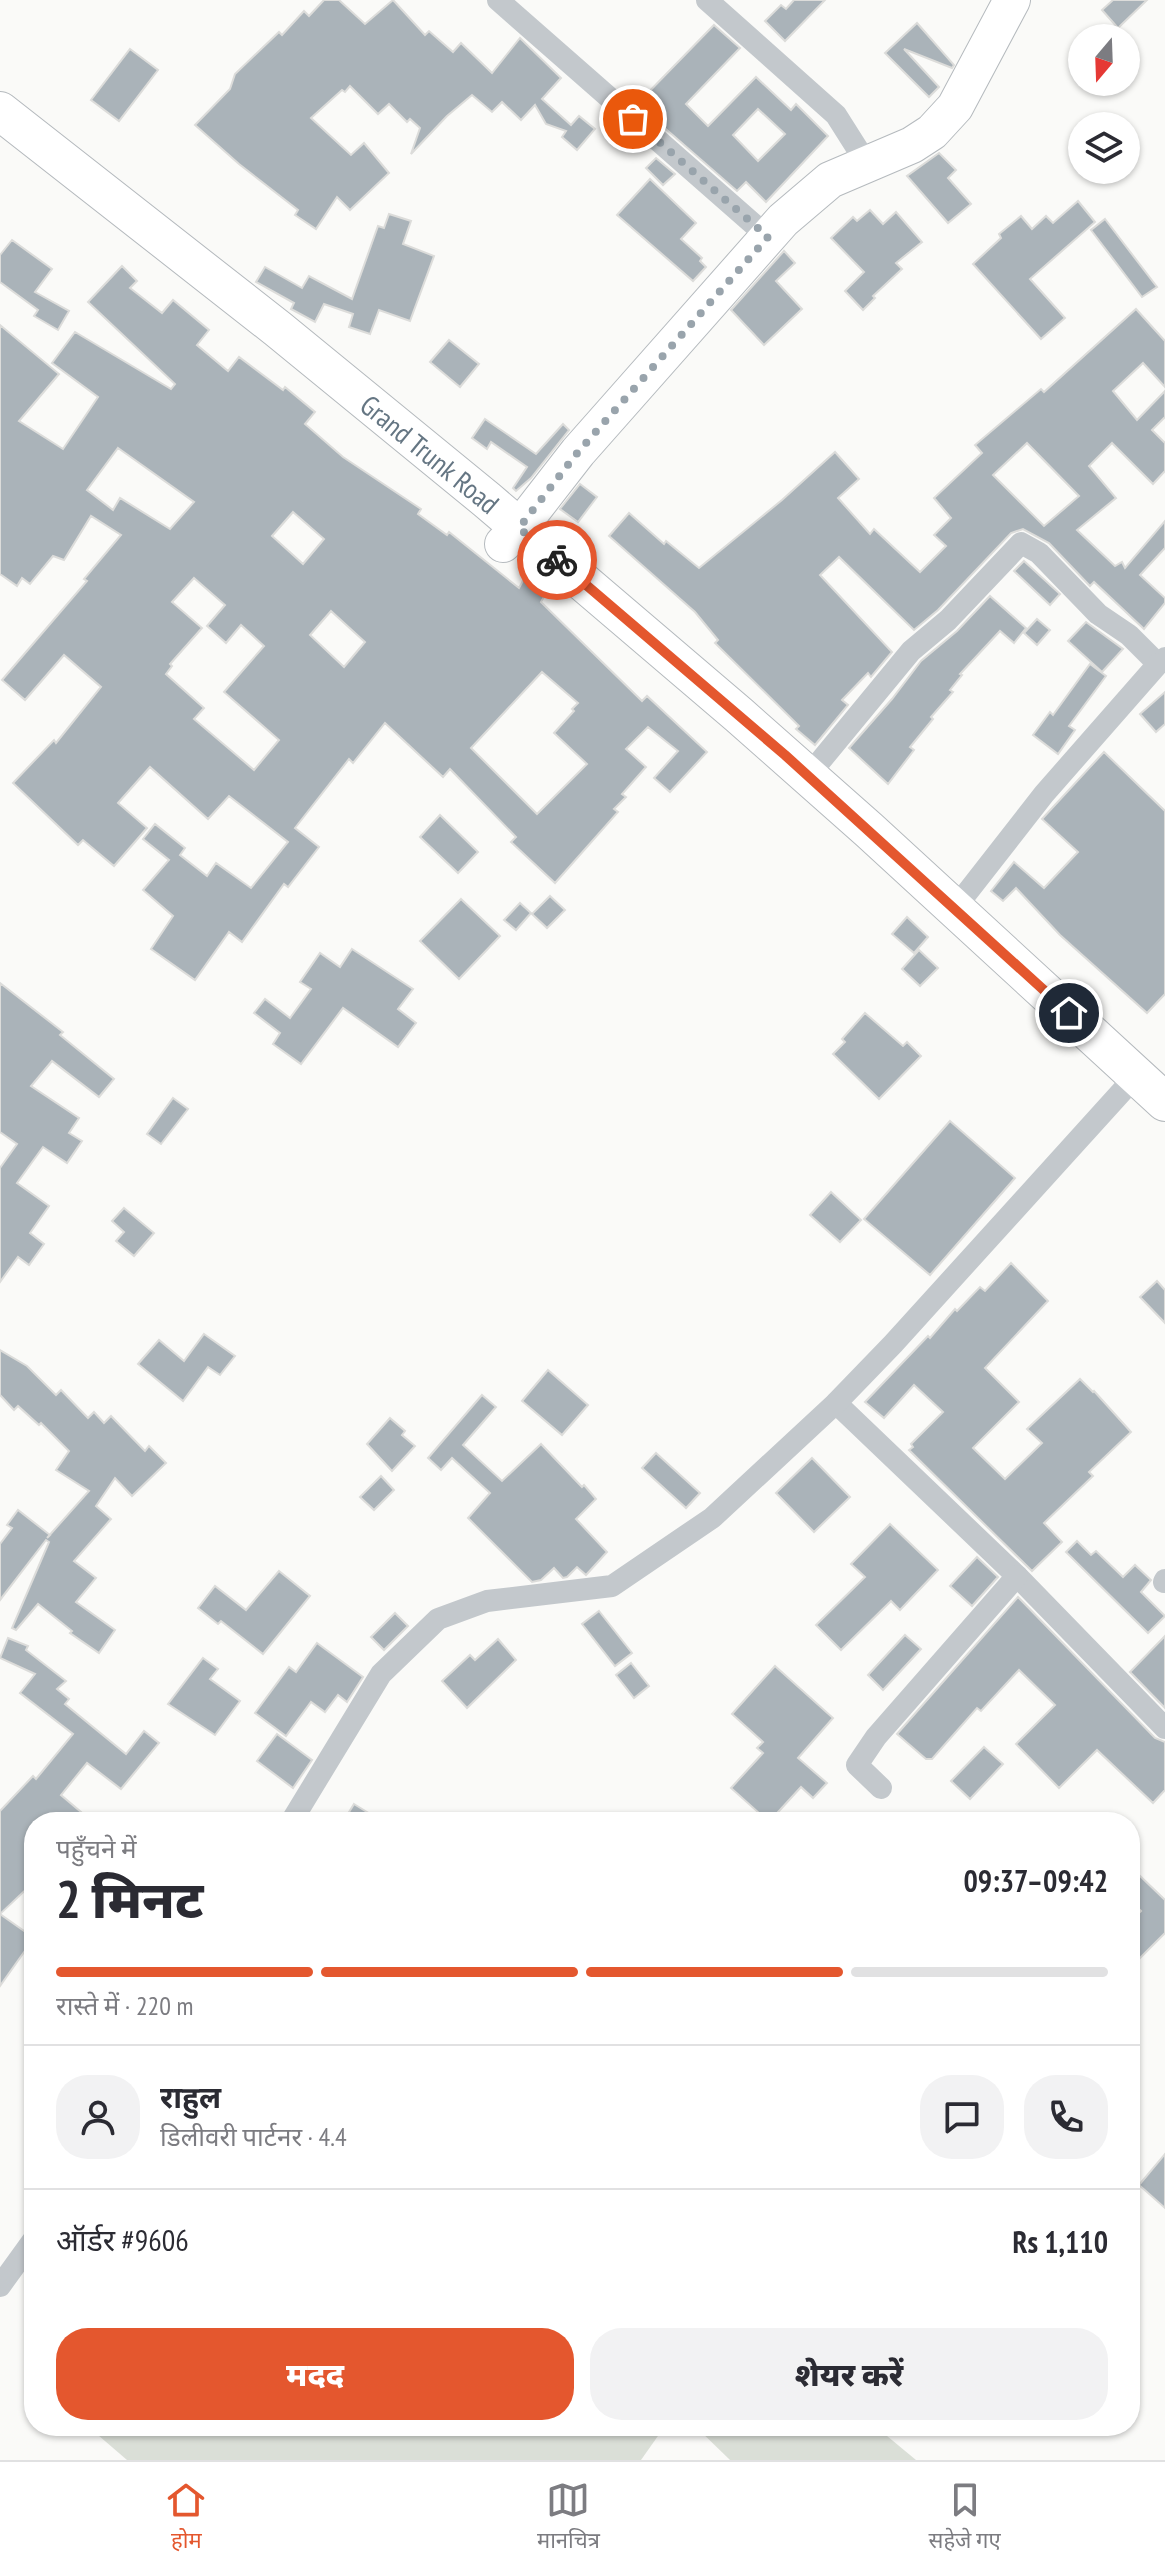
<!DOCTYPE html>
<html lang="hi">
<meta charset="utf-8">
<style>
body{margin:0;font-family:"PT Sans Narrow","Noto Sans Devanagari",sans-serif;background:#f2f2f3;color:#2b2b33;height:100vh;display:flex;flex-direction:column;font-size:30px;white-space:nowrap}
*{box-sizing:border-box;margin:0}
p{font-size:26px;color:#7c7c81}
.icon{flex:none;width:44px;height:44px;fill:none;stroke:currentColor;stroke-width:2;stroke-linecap:round;stroke-linejoin:round}
.map{position:relative;flex:1;overflow:hidden}
.panel{position:absolute;left:24px;top:1812px;width:1116px;height:624px;display:flex;flex-direction:column;background:#fff;border-radius:32px;box-shadow:0 2px 6px #0004}
.panel>*{flex:none}
.needle{width:52px;rotate:199deg}
.controls{position:absolute;left:1068px;top:24px;display:grid;gap:16px}
.controls a{display:grid;place-items:center;width:72px;height:72px;border-radius:50%;background:#fff;box-shadow:0 2px 6px #0004;font-size:40px}
.pin{position:absolute;display:grid;place-items:center;width:68px;height:68px;color:#fff;margin:-34px;border:4px solid #fff;border-radius:50%;box-shadow:0 2px 8px #0007}
.courier{position:absolute;display:grid;place-items:center;width:80px;height:80px;margin:-40px;border:6px solid #e4572e;border-radius:50%;background:#fff;color:#222;box-shadow:0 2px 10px #0007}
.headline em{font-style:normal;font-weight:800}
.headline div{display:flex;flex-direction:column-reverse}
.headline{display:flex;align-items:center;justify-content:space-between;height:136px;padding:0 32px}
h1{font-size:52px;font-weight:800;line-height:60px}
.bar{display:grid;grid-template-columns:repeat(4,1fr);gap:12px 8px;align-content:center;height:96px;padding:0 32px}
.bar i{height:10px;border-radius:6px;background:#e1e1e2}
.bar .on{background:#e4572e}
.bar p{grid-column:span 4}
.line{display:flex;align-items:center;gap:20px;padding:0 32px;border-top:2px solid #e1e1e2}
.line div{flex:1}
.round{display:grid;place-items:center;flex:none;width:84px;height:84px;border-radius:32px;background:#f2f2f3}
.primary-button{display:flex;gap:16px;margin-top:auto;padding:16px 32px}
.primary-button a{flex:1;height:92px;border-radius:32px;background:#e4572e;color:#fff;font-size:32px;font-weight:800;line-height:92px;text-align:center}
.primary-button a+a{background:#f2f2f3;color:#2b2b33}
.tabs{display:flex;justify-content:space-around;align-items:center;height:112px;border-top:2px solid #e1e1e2;background:#fff;font-size:22px;color:#7c7c81}
.tabs a{display:grid;justify-items:center;gap:4px}
.tabs .on{color:#e4572e}
.map>svg:first-child{display:block}
</style>
<div class="map">
<svg width="1165" height="2460" viewBox="0 0 1165 2460">
<rect width="100%" height="100%" fill="#fafaf8"/>
<g fill="#dadfd7">
<path d="M93 2426H665L641 2460H127L91 2429Z"/>
<path d="M695 2426H875L916 2460H730Z"/>
</g>
<g fill="#aab3b9" stroke="#dcdcda" stroke-width="2" fill-rule="evenodd">
<path d="M324 0H339L365 24 393 0 425 35 429 31 453 52 461 43 492 73 520 38 561 78 542 99 571 125 579 116 595 129 577 150 562 137 566 131 546 124 535 105 521 120 502 102 492 112 472 95 447 116 411 154 420 128 410 119 407 122 389 104 378 114 350 86 345 92 342 90 311 118 351 155 364 143 389 173 350 210 337 197 316 229 295 215 298 210 239 164 195 125 230 89 235 74 279 32 282 35 304 11 309 16Z"/>
<path d="M794 0H825L785 41 765 21 781 5 786 9Z"/>
<path d="M1113 0H1147L1118 28 1102 10Z"/>
<path d="M917 23 954 65 952 68 904 49 939 87 929 97 885 53Z"/>
<path d="M714 25 740 48 686 104 708 126 756 77 791 110 796 104 828 136 766 202 746 182 737 191 637 104ZM758 109 785 134 758 161 733 135Z"/>
<path d="M130 49 158 70 119 121 91 100Z"/>
<path d="M939 153 956 170 948 178 971 204 948 223 907 176Z"/>
<path d="M656 158 675 174 663 185 646 168Z"/>
<path d="M650 179 696 223 681 239 702 258 700 261 706 267 693 281 617 215Z"/>
<path d="M1078 201 1095 222 1030 279 1065 318 1041 339 973 264 1001 238 999 234 1021 216 1032 229 1046 216 1053 223Z"/>
<path d="M870 210 883 224 896 212 922 242 896 263 902 269 873 296 875 298 863 310 845 291 864 272 831 238 853 217 857 221Z"/>
<path d="M389 214 411 221 403 244 434 256 410 321 379 310 370 334 349 327 353 314 324 304 315 322 291 309 294 303 256 282 265 267 302 288 309 276 352 299 378 226 384 228Z"/>
<path d="M1105 219 1157 287 1142 297 1091 230Z"/>
<path d="M12 240 52 269 35 292 69 311 58 330 34 316 38 310 0 282V255Z"/>
<path d="M784 251 795 263 776 281 802 309 764 345 731 310Z"/>
<path d="M122 266 137 281 130 288 162 313 173 300 209 330 197 345 228 371 239 357 283 390 285 387 315 412 305 424 343 457 421 509 418 514 447 535 449 532 519 588 531 566 551 584 541 602 642 701 647 696 707 752 670 792 654 778 678 751 648 727 626 749 646 767 622 794 626 797 614 809 618 812 555 883 511 842 516 837 450 769 443 777 385 723 353 763 349 759 295 828 319 847 288 887 284 884 242 942 229 932 195 980 151 949 173 916 143 890 169 860 143 839 155 824 185 848 180 855 207 876 216 863 251 888 288 842 229 796 208 819 150 767 118 803 147 828 114 866 83 840 78 845 13 783 54 740 56 743 101 687 64 655 25 700 2 680 87 581 84 579 121 535 91 516 64 560 53 556 30 584 22 578 17 586 0 574V325L59 374 19 421 63 449 98 397 52 363 75 332 171 389 175 384 88 302ZM118 448 194 502 170 529 120 498 113 510 87 490ZM293 512 324 539 303 564 272 536ZM194 578 225 605 207 626 226 643 241 625 264 646 224 692 279 740 254 770 194 719 204 708 166 674 172 666 170 664 202 628 172 602ZM331 611 365 642 344 667 310 635ZM542 672 578 703 572 709 574 711 554 733 587 764 537 814 471 748Z"/>
<path d="M1136 309 1165 341V387L1143 363 1113 391 1137 420 1165 391V417L1152 430 1165 443V471L1153 484 1112 443 1089 466 1116 498 1077 530 1115 566 1122 562 1125 568 1165 521V548L1140 575 1165 598V603L1144 629 1094 582 1090 586 1049 543 1023 529 1011 533 938 610 914 630 839 557 820 575 892 652 871 677 868 673 842 700 848 705 815 745 796 729 799 726 715 643 718 640 695 612 609 536 629 513 664 544 666 541 699 568 782 500 835 452 859 479 838 498 870 534 874 529 920 572 946 546 934 535 951 518 934 498 982 453 975 445 1041 389 1044 392ZM1027 443 1079 496 1044 526 993 475Z"/>
<path d="M449 340 479 364 460 387 430 362Z"/>
<path d="M485 419 536 454 563 424 569 430 531 478 516 491 513 488 527 467 491 442 487 449 472 438Z"/>
<path d="M580 484 597 497 578 522 560 509Z"/>
<path d="M1024 561 1060 594 1050 605 1014 571Z"/>
<path d="M990 596 1026 628 1014 643 1000 631 960 674 962 675 950 690 953 692 931 717 933 719 910 747 914 750 888 784 849 748 892 699 921 661 957 631Z"/>
<path d="M1037 619 1050 630 1037 645 1024 633Z"/>
<path d="M1086 622 1123 649 1102 672 1068 641Z"/>
<path d="M1090 664 1106 676 1069 726 1075 730 1058 754 1033 735 1050 712 1053 715Z"/>
<path d="M1165 692V724L1156 732 1140 714Z"/>
<path d="M1104 752 1165 811V994L1147 1013 1060 935 1016 888 1003 901 991 891 1014 862 1044 888 1078 852 1042 819Z"/>
<path d="M440 815 478 852 458 873 420 837Z"/>
<path d="M550 896 565 910 547 928 532 914Z"/>
<path d="M461 899 500 936 459 979 420 941Z"/>
<path d="M520 903 531 913 516 930 504 920Z"/>
<path d="M907 917 928 937 914 953 892 934Z"/>
<path d="M352 949 413 989 398 1009 416 1023 398 1047 343 1008 301 1064 273 1044 280 1033 254 1013 265 999 290 1018 311 989 300 982 320 953 340 967Z"/>
<path d="M919 950 938 968 920 986 902 969Z"/>
<path d="M0 983 63 1032 60 1035 114 1079 99 1097 52 1061 31 1086 79 1118 69 1133 82 1141 67 1163 43 1147 17 1183 49 1206 30 1233 44 1244 29 1265 18 1257 0 1282V1168L17 1144 0 1132Z"/>
<path d="M865 1013 903 1046 907 1042 921 1056 879 1099 833 1054 845 1042 842 1039Z"/>
<path d="M173 1098 188 1109 161 1144 147 1134Z"/>
<path d="M950 1121 1015 1178 930 1275 864 1219Z"/>
<path d="M831 1192 861 1220 840 1242 810 1215Z"/>
<path d="M124 1208 154 1233 134 1256 116 1241 124 1232 112 1221Z"/>
<path d="M1011 1263 1048 1301 985 1368 1019 1402 973 1448 1005 1479 1042 1443 1027 1429 1080 1379 1093 1392 1094 1391 1131 1432 1089 1472 1093 1476 1044 1523 1062 1542 1032 1571 909 1450 913 1447 911 1444 943 1412 914 1385 884 1418 865 1402 928 1336 930 1338 955 1309 957 1311 980 1287 985 1291Z"/>
<path d="M1157 1281 1165 1290V1323L1140 1297Z"/>
<path d="M204 1334 235 1356 220 1375 208 1367 183 1401 138 1364 159 1340 184 1361Z"/>
<path d="M0 1350 27 1366 56 1395 61 1390 88 1418 94 1412 104 1423 111 1416 145 1451 149 1446 166 1463 132 1496 115 1478 96 1506 111 1519 74 1561 96 1578 76 1602 115 1630 99 1653 70 1633 72 1631 38 1604 16 1630 12 1628 49 1542 46 1540 0 1600V1544L12 1528 7 1525 18 1510 50 1535 47 1538 89 1491 56 1470 69 1451 41 1423 39 1425 18 1406 14 1410 0 1395Z"/>
<path d="M548 1370 588 1405 562 1435 522 1401Z"/>
<path d="M482 1395 496 1407 463 1445 502 1481 541 1444 582 1487 584 1485 596 1499 576 1519 607 1552 586 1575 577 1567 567 1577 563 1578 554 1568 541 1580 532 1582 468 1518 490 1493 452 1458 441 1470 428 1458Z"/>
<path d="M390 1418 405 1431 402 1435 415 1446 392 1471 367 1444Z"/>
<path d="M656 1453 700 1493 686 1508 642 1468Z"/>
<path d="M812 1458 850 1497 814 1532 776 1493Z"/>
<path d="M381 1476 394 1490 374 1510 360 1497Z"/>
<path d="M890 1524 938 1570 900 1610 891 1601 841 1650 816 1625 865 1577 851 1564Z"/>
<path d="M1077 1541 1091 1555 1096 1551 1123 1577 1135 1565 1151 1580 1141 1592 1165 1616 1148 1633 1066 1552Z"/>
<path d="M977 1557 998 1577 972 1606 950 1586Z"/>
<path d="M279 1571 310 1596 263 1654 221 1621 218 1624 198 1608 215 1586 246 1610Z"/>
<path d="M1018 1597 1155 1738 1165 1742V1790L1153 1803 1097 1750 1059 1788 1016 1744 1055 1705 1019 1670 981 1711 977 1708 932 1759H926L897 1734Z"/>
<path d="M599 1611 632 1653 615 1666 582 1624Z"/>
<path d="M395 1613 408 1626 384 1650 371 1637Z"/>
<path d="M905 1635 921 1649 883 1690 868 1675Z"/>
<path d="M1165 1636V1708L1130 1672Z"/>
<path d="M8 1638 28 1646 26 1650 66 1681 57 1689 69 1699 65 1704 126 1754 144 1731 159 1743 121 1789 87 1763 61 1795 81 1812 74 1822H34V1882L0 1914V1811L33 1776 36 1779 73 1734 20 1693 35 1674 0 1658Z"/>
<path d="M498 1639 516 1660 467 1708 442 1681 470 1655 475 1660Z"/>
<path d="M317 1643 363 1677 347 1702 338 1695 325 1712 311 1702 286 1736 255 1713 289 1667 296 1672Z"/>
<path d="M203 1658 218 1669 210 1679 240 1701 215 1735 168 1704Z"/>
<path d="M631 1663 649 1686 634 1698 616 1675Z"/>
<path d="M775 1666 833 1718 798 1758 827 1783 813 1798 801 1787 769 1822 731 1788 763 1753 757 1748 763 1742 732 1714Z"/>
<path d="M277 1734 312 1760 293 1788 257 1761Z"/>
<path d="M984 1747 1003 1764 970 1799 951 1781Z"/>
<path d="M354 1804 383 1822H343Z"/>
<path d="M1138 1874 1165 1900V1933L1130 1968V1922L1141 1911 1130 1900V1882Z"/>
<path d="M0 1914 34 1938 0 1986Z"/>
<path d="M1165 2154V2208L1139 2185Z"/>
</g>
<g fill="none" stroke-linecap="round" stroke-linejoin="round">
<defs>
<path id="primary" d="M503 544 519 528 578 452 783 220 830 180 912 145 932 132 955 107 1012 0"/>
<g id="trunk">
<path id="s1" d="M0 111 278 329 487 500 739 715 869 830 1165 1102"/>
</g>
</defs>
<use href="#primary" stroke="#b5babe" stroke-width="38"/>
<use href="#trunk" stroke="#b4b9bd" stroke-width="40"/>
<g stroke="#c3c8cc" stroke-width="22">
<path d="M498 0 768 237"/>
<path d="M707 0 836 115 867 164"/>
<path d="M808 776 911 651 948 620 1021 543 1039 553 1098 614 1129 635 1158 664 1165 658"/>
<path d="M955 908 1044 794 1158 664"/>
<path d="M836 1403 1017 1576 1165 1728"/>
<path d="M1164 1582 1165 1580"/>
<path d="M881 1788 857 1765 876 1737 1017 1576"/>
<path d="M291 1822 381 1674 438 1619 487 1601 612 1586 712 1518 836 1403 893 1344 1125 1088"/>
<path d="M0 2286 34 2239"/>
</g>
<use href="#primary" stroke="#fff" stroke-width="36"/>
<use href="#trunk" stroke="#fff" stroke-width="38"/>
</g>
<g fill="none" stroke-linecap="round" stroke-linejoin="round">
<path stroke="#99a4ac" stroke-width="8" stroke-dasharray="0 14.4" d="M557 560 519 528 578 452 768 237 633 119"/>
<path stroke="#e4572e" stroke-width="10" d="M557 560 785 755 1069 1013"/>
</g>
<g text-anchor="middle" dominant-baseline="central" stroke-width="8" stroke-linejoin="round" paint-order="stroke">
<g font-size="28" fill="#657683" stroke="#fff">
<text stroke="none"><textPath href="#s1" startOffset="550">Grand Trunk Road</textPath></text>
</g>
</g>
</svg>
<div class="controls">
<a><svg class="needle" viewBox="-14 -14 28 28"><path d="M0-13l5 13h-10z" fill="#e53935"/><path d="M0 13l5-13h-10z" fill="#7c7c81"/></svg></a>
<a><svg class="icon" aria-label="layers" viewBox="0 0 24 24"><path d="M12 4l9 5-9 5-9-5zM3 14l9 5 9-5"/></svg></a>
</div>
<div class="pin" style="left:633px;top:119px;background:#ea580c"><svg class="icon" aria-label="bag" viewBox="0 0 24 24"><path d="M5 8h14l-1 12H6zM9 8a3 3 0 0 1 6 0"/></svg></div>
<div class="pin" style="left:1069px;top:1013px;background:#1f2937"><svg class="icon" aria-label="home" viewBox="0 0 24 24"><path d="M3 11l9-7 9 7M6 9v11h12V9"/></svg></div>
<div class="courier" style="left:557px;top:560px"><svg class="icon" aria-label="bike" viewBox="0 0 24 24"><circle cx="6" cy="16" r="4"/><circle cx="18" cy="16" r="4"/><path d="M6 16l4-8h5l3 8M10 8l3 8H6M13 5h3"/></svg></div>
<section class="panel">
<div class="headline"><div><h1>2 मिनट</h1><p>पहुँचने में</p></div><em>09:37–09:42</em></div>
<div class="bar"><i class="on"></i><i class="on"></i><i class="on"></i><i></i><p>रास्ते में · 220 m</p></div>
<div class="line" style="height:144px"><a class="round"><svg class="icon" aria-label="person" viewBox="0 0 24 24"><circle cx="12" cy="8" r="4"/><path d="M4 21q1-7 8-7t8 7"/></svg></a><div><b>राहुल</b><p>डिलीवरी पार्टनर · 4.4</p></div><a class="round"><svg class="icon" aria-label="chat" viewBox="0 0 24 24"><path d="M4 5h16v11H9l-5 4z"/></svg></a><a class="round"><svg class="icon" aria-label="phone" viewBox="0 0 24 24"><path d="M5 4h4l2 5-3 2q2 4 5 5l2-3 5 2v4C11 20 4 13 5 4z"/></svg></a></div>
<div class="line" style="height:104px"><div>ऑर्डर #9606</div><b>Rs 1,110</b></div>
<div class="primary-button"><a>मदद</a><a>शेयर करें</a></div>
</section>
</div>
<nav class="tabs">
<a class="on"><svg class="icon" aria-label="home" viewBox="0 0 24 24"><path d="M3 11l9-7 9 7M6 9v11h12V9"/></svg>होम</a>
<a><svg class="icon" aria-label="map" viewBox="0 0 24 24"><path d="M3 6l6-2 6 2 6-2v14l-6 2-6-2-6 2zM9 4v14M15 6v14"/></svg>मानचित्र</a>
<a><svg class="icon" aria-label="saved" viewBox="0 0 24 24"><path d="M7 4h10v16l-5-4-5 4z"/></svg>सहेजे गए</a>
</nav>
